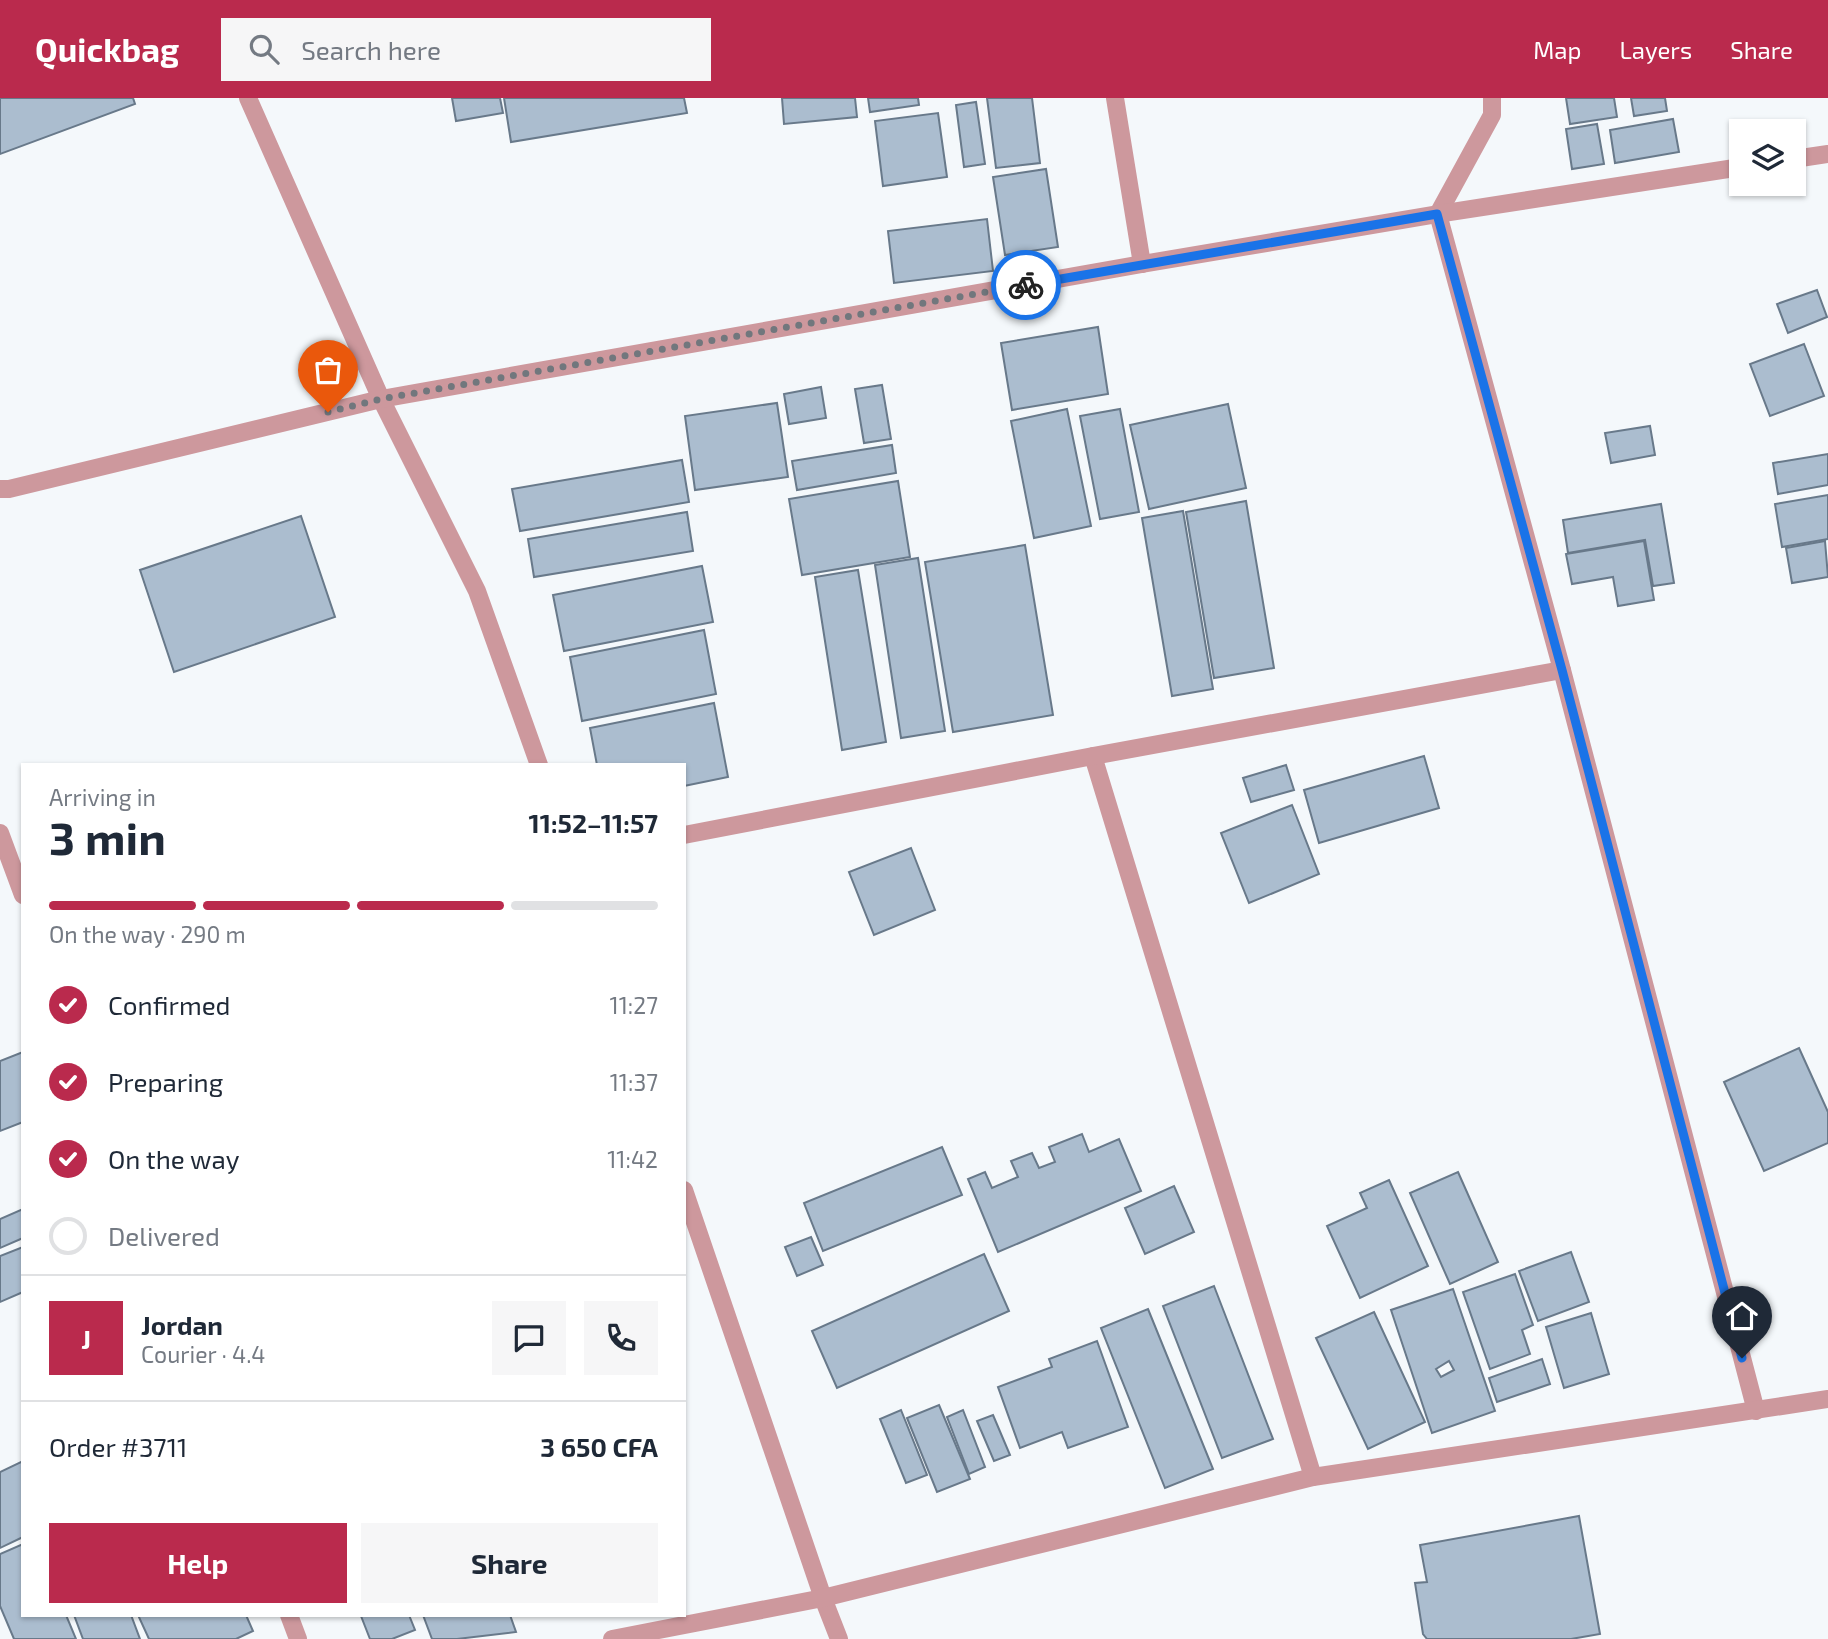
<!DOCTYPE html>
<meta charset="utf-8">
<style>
body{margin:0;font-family:"Exo 2",sans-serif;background:#f6f6f7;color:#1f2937;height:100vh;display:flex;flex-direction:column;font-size:26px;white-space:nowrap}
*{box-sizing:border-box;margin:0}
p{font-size:23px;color:#747a83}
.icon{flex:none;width:38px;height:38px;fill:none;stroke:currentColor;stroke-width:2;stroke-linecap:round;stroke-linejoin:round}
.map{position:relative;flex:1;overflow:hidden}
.details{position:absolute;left:21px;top:665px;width:665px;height:854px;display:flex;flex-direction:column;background:#fff;border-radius:0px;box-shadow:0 2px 5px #0004}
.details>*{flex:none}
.controls{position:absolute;left:1729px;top:21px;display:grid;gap:14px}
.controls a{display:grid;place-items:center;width:77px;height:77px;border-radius:0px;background:#fff;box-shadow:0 2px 5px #0004;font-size:35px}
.pin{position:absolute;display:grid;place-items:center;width:60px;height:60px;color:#fff;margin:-72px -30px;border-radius:50% 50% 50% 0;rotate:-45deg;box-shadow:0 0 7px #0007}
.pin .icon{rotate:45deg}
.courier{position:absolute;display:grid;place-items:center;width:70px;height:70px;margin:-35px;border:5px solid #1a73e8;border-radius:50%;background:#fff;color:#222;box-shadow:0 2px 9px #0007}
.overview em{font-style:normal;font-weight:700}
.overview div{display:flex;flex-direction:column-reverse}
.overview{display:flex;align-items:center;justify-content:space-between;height:119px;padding:0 28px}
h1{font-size:46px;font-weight:700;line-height:52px}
.bar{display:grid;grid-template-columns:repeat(4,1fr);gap:10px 7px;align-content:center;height:84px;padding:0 28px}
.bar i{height:9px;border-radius:5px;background:#e0e1e3}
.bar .on{background:#ba2a4d}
.bar p{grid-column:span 4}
.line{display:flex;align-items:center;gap:18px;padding:0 28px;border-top:2px solid #e0e1e3}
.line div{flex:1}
.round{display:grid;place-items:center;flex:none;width:74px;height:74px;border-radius:0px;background:#f6f6f7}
ol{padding:0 28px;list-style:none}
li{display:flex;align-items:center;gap:21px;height:77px}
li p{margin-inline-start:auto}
li .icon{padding:7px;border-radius:50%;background:#ba2a4d;color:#fff;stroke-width:4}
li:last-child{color:#747a83}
li i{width:38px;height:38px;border:4px solid #e0e1e3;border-radius:50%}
.cta{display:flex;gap:14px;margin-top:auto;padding:14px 28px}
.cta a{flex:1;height:80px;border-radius:0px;background:#ba2a4d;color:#fff;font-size:28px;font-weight:700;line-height:80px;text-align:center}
.cta a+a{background:#f6f6f7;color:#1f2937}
header{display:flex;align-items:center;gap:42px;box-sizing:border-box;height:98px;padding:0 35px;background:#ba2a4d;color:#fff}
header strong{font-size:33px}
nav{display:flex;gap:38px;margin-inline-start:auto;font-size:24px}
.search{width:490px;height:63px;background:#f6f6f7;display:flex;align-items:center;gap:18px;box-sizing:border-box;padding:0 24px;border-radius:0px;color:#747a83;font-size:26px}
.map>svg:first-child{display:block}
</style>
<header>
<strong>Quickbag</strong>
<div class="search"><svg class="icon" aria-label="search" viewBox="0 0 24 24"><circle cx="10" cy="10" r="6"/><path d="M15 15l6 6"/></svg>Search here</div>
<nav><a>Map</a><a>Layers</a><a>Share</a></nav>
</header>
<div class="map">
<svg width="1828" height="1541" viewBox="0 0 1828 1541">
<rect width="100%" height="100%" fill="#f4f8fb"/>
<g fill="#abbdcf" stroke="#68798a" stroke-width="2" fill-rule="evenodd">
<path d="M0 0H133L135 6 0 56Z"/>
<path d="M452 0H500L503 15 456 23Z"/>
<path d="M504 0H684L687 15 511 44Z"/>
<path d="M782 0H855L857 19 784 26Z"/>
<path d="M868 0H918L919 7 870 14Z"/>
<path d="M987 0H1032L1040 65 996 70Z"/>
<path d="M1566 0H1614L1617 19 1570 26Z"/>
<path d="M1631 0H1665L1667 13 1634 18Z"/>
<path d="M976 4 985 66 964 69 956 7Z"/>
<path d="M938 15 947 79 883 88 875 23Z"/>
<path d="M1673 21 1679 54 1615 65 1610 32Z"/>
<path d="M1597 26 1604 66 1572 71 1566 31Z"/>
<path d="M1046 71 1058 149 1005 157 993 79Z"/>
<path d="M987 121 993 173 894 185 888 133Z"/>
<path d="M1817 192 1827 219 1788 235 1777 206Z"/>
<path d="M1098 229 1108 296 1012 312 1001 245Z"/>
<path d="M1804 246 1824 298 1770 318 1750 266Z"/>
<path d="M882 287 891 341 864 345 855 291Z"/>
<path d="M821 289 826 320 789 326 784 296Z"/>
<path d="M777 305 788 379 695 392 685 318Z"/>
<path d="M1228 306 1246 390 1149 411 1130 327Z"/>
<path d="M1067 311 1091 428 1034 440 1011 323Z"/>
<path d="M1120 311 1139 414 1100 421 1080 318Z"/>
<path d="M1650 328 1655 357 1611 365 1605 335Z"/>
<path d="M892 347 896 375 797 392 792 363Z"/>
<path d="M1828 356V387L1778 396 1773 365Z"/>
<path d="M682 362 689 404 520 433 512 391Z"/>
<path d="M898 383 910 459 802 477 789 401Z"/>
<path d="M1828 397V441L1782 449 1775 406Z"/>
<path d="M1246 403 1274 570 1214 580 1186 414Z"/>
<path d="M1661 406 1674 485 1653 488 1645 442 1568 455 1563 422Z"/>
<path d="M1183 413 1213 591 1172 598 1142 420Z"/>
<path d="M687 414 693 453 534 479 528 441Z"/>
<path d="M301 418 335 519 174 574 140 472Z"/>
<path d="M1644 443 1654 502 1618 508 1613 479 1572 486 1566 456Z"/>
<path d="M1825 443 1828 479 1792 485 1786 450Z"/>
<path d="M1025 447 1053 617 953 634 925 464Z"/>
<path d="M918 460 945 633 901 640 875 467Z"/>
<path d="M702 468 713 524 564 553 553 497Z"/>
<path d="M858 472 886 644 842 652 815 479Z"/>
<path d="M704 532 716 596 582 623 570 559Z"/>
<path d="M714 605 728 679 684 688V667H597L590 630Z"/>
<path d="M1424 658 1439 710 1319 745 1304 692Z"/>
<path d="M1286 667 1294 692 1251 704 1243 680Z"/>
<path d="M1292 707 1319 776 1249 805 1221 735Z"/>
<path d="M911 750 935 812 874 837 849 774Z"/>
<path d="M1799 950 1828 1014V1045L1764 1073 1724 984Z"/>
<path d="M23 954V1024L0 1033V963Z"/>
<path d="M1082 1036 1089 1054 1119 1041 1141 1093 998 1154 968 1081 985 1074 992 1090 1018 1079 1011 1063 1032 1055 1039 1070 1055 1064 1049 1049Z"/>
<path d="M942 1049 962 1097 823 1153 804 1105Z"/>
<path d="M1458 1074 1498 1164 1450 1186 1410 1095Z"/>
<path d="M1389 1082 1428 1168 1360 1200 1327 1128 1367 1110 1360 1095Z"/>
<path d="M1174 1088 1194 1134 1145 1156 1125 1110Z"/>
<path d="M23 1111V1140L0 1150V1121Z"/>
<path d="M811 1139 823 1167 797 1178 785 1149Z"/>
<path d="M23 1149V1194L0 1204V1158Z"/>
<path d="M1571 1154 1589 1204 1538 1223 1519 1173Z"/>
<path d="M984 1156 1009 1213 837 1290 812 1233Z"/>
<path d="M1515 1176 1533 1227 1522 1232 1530 1256 1490 1271 1463 1194Z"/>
<path d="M1214 1188 1273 1341 1222 1360 1163 1208Z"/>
<path d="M1453 1191 1495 1313 1432 1335 1391 1212ZM1449 1263 1454 1272 1441 1279 1436 1271Z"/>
<path d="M1148 1211 1213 1371 1165 1390 1101 1230Z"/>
<path d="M1374 1214 1425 1324 1368 1351 1316 1240Z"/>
<path d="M1591 1215 1609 1276 1564 1290 1546 1229Z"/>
<path d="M1097 1243 1128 1329 1068 1350 1062 1334 1020 1350 998 1289 1052 1269 1049 1261Z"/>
<path d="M1542 1261 1550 1286 1497 1304 1489 1280Z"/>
<path d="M939 1307 970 1381 937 1394 907 1320Z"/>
<path d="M901 1312 927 1377 906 1385 880 1321Z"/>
<path d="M963 1312 985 1369 969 1376 947 1319Z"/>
<path d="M993 1317 1010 1357 994 1363 977 1323Z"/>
<path d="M23 1363V1439L0 1450V1374Z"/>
<path d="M1579 1418 1600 1536 1571 1541H1427L1423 1536 1415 1485 1427 1484 1420 1447Z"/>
<path d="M23 1446V1517H66L76 1541H14L0 1508V1456Z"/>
<path d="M74 1517H131L140 1541H83Z"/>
<path d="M138 1517H246L253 1533 236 1541H149Z"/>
<path d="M409 1517 415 1532 392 1541H370L361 1518Z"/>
<path d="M423 1517H510L516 1534 457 1541H432Z"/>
</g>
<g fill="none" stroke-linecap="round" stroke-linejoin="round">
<g stroke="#cd989d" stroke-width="18">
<path d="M248 0 381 301 477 493 539 667"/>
<path d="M1115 0 1142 166"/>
<path d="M1492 0V17L1438 116 1562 572 1756 1313"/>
<path d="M1794 61 1828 56"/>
<path d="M0 391H9L381 301 1142 166 1438 116 1741 69"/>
<path d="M1093 658 1313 1379"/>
<path d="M0 735 23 797"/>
<path d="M684 737 1093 658 1562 572"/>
<path d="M684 1092 823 1500 839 1541"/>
<path d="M289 1517 298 1541"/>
<path d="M612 1541 823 1500 1313 1379 1828 1301"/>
</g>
</g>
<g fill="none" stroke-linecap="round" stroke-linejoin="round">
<path stroke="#71777d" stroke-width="7" stroke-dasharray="0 12.6" d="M328 314 381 301 1026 187"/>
<path stroke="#1a73e8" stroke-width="9" d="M1026 187 1437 116 1562 572 1742 1260"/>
</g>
</svg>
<div class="controls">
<a><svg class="icon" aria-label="layers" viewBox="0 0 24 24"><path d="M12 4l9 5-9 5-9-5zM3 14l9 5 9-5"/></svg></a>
</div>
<div class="pin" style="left:328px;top:314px;background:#ea580c"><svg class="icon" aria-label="bag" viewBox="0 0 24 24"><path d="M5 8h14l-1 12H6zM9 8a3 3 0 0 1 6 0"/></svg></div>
<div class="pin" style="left:1742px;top:1260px;background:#1f2937"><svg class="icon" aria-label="home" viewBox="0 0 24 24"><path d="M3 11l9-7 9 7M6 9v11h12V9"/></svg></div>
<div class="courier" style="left:1026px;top:187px"><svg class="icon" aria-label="bike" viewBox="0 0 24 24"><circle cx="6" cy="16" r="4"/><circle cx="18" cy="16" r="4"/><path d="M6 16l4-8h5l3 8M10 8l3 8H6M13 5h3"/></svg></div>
<section class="details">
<div class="overview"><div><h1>3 min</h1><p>Arriving in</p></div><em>11:52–11:57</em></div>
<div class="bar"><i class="on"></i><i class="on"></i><i class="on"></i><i></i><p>On the way · 290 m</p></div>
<ol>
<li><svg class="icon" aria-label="check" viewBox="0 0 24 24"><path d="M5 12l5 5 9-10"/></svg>Confirmed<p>11:27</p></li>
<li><svg class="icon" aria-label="check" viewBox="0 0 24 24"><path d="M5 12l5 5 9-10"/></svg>Preparing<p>11:37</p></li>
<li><svg class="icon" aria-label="check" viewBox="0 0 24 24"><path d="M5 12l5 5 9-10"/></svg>On the way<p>11:42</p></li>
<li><i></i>Delivered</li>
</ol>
<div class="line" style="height:126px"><b class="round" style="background:#ba2a4d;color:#fff">J</b><div><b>Jordan</b><p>Courier · 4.4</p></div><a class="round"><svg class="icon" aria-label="chat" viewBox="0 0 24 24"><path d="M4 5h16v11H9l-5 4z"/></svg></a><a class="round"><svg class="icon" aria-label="phone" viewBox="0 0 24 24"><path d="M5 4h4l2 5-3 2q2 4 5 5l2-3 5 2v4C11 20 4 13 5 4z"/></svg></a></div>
<div class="line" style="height:91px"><div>Order #3711</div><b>3 650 CFA</b></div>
<div class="cta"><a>Help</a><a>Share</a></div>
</section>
</div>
